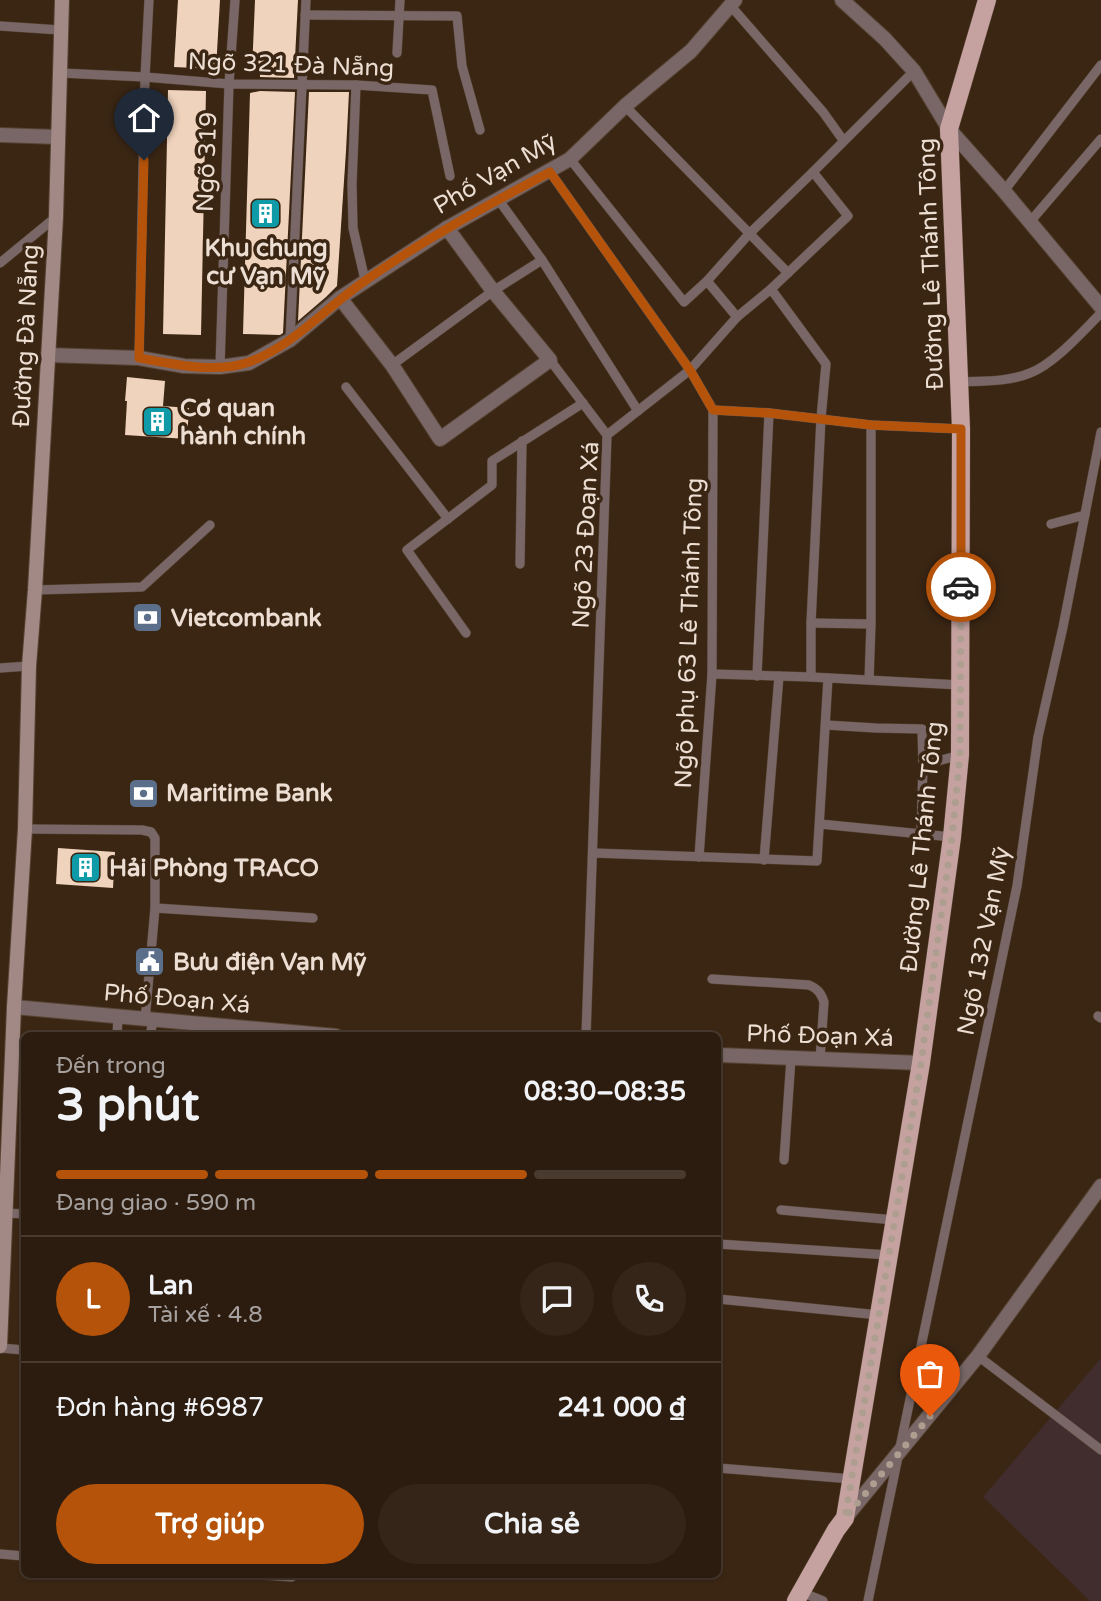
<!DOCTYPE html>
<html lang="vi">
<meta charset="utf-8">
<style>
body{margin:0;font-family:"Varela Round",sans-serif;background:#342518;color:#f1f3f6;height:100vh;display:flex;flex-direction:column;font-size:26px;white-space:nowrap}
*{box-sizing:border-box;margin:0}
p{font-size:23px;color:#a6a19e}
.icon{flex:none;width:38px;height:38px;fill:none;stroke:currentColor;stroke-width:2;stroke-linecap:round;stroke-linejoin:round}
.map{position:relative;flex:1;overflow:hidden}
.side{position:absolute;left:21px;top:1032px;width:700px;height:546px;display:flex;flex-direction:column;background:#2c1c0f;border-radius:10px;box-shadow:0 2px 5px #0004,0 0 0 2px #483a2f}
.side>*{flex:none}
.pin{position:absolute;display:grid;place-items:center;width:60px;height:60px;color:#fff;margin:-72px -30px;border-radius:50% 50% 50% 0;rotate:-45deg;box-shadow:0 0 7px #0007}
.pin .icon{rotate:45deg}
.courier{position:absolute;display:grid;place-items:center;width:70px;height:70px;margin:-35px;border:5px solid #b45309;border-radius:50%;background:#fff;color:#222;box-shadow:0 2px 9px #0007}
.summary em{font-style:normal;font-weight:700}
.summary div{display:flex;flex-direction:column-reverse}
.summary{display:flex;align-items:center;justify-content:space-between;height:119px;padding:0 35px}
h1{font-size:46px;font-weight:700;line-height:52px}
.bar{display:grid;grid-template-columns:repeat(4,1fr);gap:10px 7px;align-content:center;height:84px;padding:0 35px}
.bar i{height:9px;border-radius:5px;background:#483a2f}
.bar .selected{background:#b45309}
.bar p{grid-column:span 4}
.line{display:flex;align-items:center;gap:18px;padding:0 35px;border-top:2px solid #483a2f}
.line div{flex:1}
.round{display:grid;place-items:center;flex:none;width:74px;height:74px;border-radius:37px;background:#342518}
.action{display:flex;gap:14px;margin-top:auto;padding:14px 35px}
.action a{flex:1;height:80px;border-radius:42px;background:#b45309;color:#fff;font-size:28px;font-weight:700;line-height:80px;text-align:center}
.action a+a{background:#342518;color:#f1f3f6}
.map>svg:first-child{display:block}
</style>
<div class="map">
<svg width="1101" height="1601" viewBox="0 0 1101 1601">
<rect width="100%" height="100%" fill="#3b2614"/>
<path fill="#412d2d" d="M1101 1358V1601H1090L983 1497Z"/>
<g fill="#efd3bd">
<path d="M178 0H220L216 69 174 67Z"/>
<path d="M255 0H298L294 78 260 77V72L252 71Z"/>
<path d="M168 90 206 91 201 335 163 334Z"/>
<path d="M260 91 295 92 283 333 280 335 243 334 250 93Z"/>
<path d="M309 92H349L346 151 337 286 326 297 298 321Z"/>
<path d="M127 377 165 381 163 406 189 408 187 439 125 435 127 401H125Z"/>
<path d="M58 848 115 852 113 888 56 884Z"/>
</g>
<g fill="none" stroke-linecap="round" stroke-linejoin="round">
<defs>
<g id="service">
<path d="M730 5 823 112 843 140"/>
<path d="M305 15 457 16 462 66 480 130"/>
<path d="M0 26 60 30"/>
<path d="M397 53 400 0"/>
<path d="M61 73 145 77 229 84 356 85 432 90 450 176"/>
<path d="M356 85 352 184 353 228 365 280"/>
<path d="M625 106 788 273"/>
<path d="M570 159 684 302 707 281 737 317"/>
<path d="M550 172 690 370 713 410 769 413 871 425 961 429"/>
<path d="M1004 191 1101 65"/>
<path d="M498 199 542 260 638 411"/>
<path d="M1029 223 1101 139"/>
<path d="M0 263 56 217"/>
<path d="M707 281 749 234 813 172"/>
<path d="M771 289 826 364 821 418 811 623V677"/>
<path d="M290 340 306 0"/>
<path d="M139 358 145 77 149 0"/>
<path d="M550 360 607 435"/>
<path d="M392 365 493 291 542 260"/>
<path d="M220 367 229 84 235 0"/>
<path d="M960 382C982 381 1009 382 1030 373 1054 364 1082 332 1101 313"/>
<path d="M346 387 448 519"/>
<path d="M1051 524 1085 515"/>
<path d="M520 564 522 441"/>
<path d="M35 590 142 587 210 525"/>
<path d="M811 623 871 624V425"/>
<path d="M466 633 407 550 492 485V461L583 403"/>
<path d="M0 668 29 666"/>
<path d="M712 674 811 677 960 685"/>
<path d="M757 676 769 413"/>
<path d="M869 680 871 624"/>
<path d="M826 725 876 728 922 729 923 765 960 755"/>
<path d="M820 824 952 837"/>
<path d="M25 829 142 830 151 832 155 838V908L145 1020"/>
<path d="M921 834 923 765"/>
<path d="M593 853 817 861 828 678"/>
<path d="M699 857 712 674 713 410"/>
<path d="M764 860 779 676"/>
<path d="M155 908 313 918"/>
<path d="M712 979 809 985C818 989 821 993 824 1002L820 1059"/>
<path d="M1098 1016 1101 1018"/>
<path d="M117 1036 118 1017"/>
<path d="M150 1036 153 1021"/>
<path d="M586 1036 607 435 690 370 737 317 771 289 848 216 813 172 914 71"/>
<path d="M784 1160 791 1058"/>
<path d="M781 1210 895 1220"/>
<path d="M6 1213 24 1214"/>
<path d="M718 1244 889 1255"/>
<path d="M718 1299 879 1315"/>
<path d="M0 1348 24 1350"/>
<path d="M978 1356 1101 1450"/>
<path d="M718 1468 852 1479"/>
<path d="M0 1554 24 1556"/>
<path d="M263 1575 292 1577 293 1575"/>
<path d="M801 1592 823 1601"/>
<path d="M868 1601 1017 886 1038 737 1063 627 1101 432"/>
</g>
<g id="minor">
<path d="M842 0 885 39 914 71 949 129 1004 191 1101 307"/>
<path d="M0 135 58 137"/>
<path d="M340 298 392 365 440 439 550 360 493 291 447 228"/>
<path d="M48 355 139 358 184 366 220 367 249 363 290 340 340 298 447 228 570 159 625 106 691 51 735 0"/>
</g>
<g id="tertiary">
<path d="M14 1007 336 1036"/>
<path d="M718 1055 921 1063"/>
<path d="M845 1518 978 1356 1101 1186"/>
</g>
<path id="secondary" d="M0 1346 14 1007 25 829 29 666 35 590 56 217 62 0"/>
<path id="primary" d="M796 1601 836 1530 845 1518 921 1063 952 837 960 755 961 429 949 129 987 0"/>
</defs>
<use href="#service" stroke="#574332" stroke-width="10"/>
<use href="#minor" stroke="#574332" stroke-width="16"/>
<use href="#tertiary" stroke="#574332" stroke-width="16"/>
<use href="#secondary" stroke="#574332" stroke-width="16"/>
<use href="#primary" stroke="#574332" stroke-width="19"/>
<use href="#service" stroke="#786766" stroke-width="9"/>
<use href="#minor" stroke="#786766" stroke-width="14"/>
<use href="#tertiary" stroke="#786766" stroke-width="14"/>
<use href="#secondary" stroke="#a38986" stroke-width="14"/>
<use href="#primary" stroke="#c5a2a0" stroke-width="18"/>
</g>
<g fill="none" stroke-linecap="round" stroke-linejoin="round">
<path stroke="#ae9e90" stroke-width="7" stroke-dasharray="0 12.6" d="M930 1416 845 1518 921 1063 952 837 960 755 961 587"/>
<path stroke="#b45309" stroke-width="9" d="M144 160 139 358C173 364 216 374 249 362 291 347 326 308 362 283 421 241 486 206 550 172L690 370 713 410 769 413 871 425 961 429V587"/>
</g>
<defs>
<symbol id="building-square" viewBox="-11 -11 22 22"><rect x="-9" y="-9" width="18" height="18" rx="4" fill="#0f9aa8" stroke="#3b2614"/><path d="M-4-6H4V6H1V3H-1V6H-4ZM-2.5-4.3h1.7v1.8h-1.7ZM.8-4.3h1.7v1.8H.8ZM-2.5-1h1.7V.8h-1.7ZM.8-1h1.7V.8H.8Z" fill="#fff"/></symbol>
<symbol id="bank-square" viewBox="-11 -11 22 22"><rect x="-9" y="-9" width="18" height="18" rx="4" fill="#5c6f8a" stroke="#3b2614"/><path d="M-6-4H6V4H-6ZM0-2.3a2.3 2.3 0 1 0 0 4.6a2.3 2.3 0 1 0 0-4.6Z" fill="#fff"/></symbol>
<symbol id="civic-square" viewBox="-11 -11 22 22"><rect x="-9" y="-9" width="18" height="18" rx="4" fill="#5c6f8a" stroke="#3b2614"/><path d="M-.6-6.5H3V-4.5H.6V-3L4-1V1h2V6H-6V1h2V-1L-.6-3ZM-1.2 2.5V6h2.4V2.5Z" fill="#fff"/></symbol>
</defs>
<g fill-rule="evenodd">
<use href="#building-square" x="248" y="196" width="35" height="35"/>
<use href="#building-square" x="140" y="404" width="35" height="35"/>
<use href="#bank-square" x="130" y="600" width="35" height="35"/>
<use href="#bank-square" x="126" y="776" width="35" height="35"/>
<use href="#building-square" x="68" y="850" width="35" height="35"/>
<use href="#civic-square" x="132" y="944" width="35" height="35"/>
</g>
<g text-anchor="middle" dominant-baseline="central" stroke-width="7" stroke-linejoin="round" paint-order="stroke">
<g font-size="24" fill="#ecded2" stroke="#3b2614">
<text transform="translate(291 65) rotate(2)">Ngõ 321 Đà Nẵng</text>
<text transform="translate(207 162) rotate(-88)">Ngõ 319</text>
<text transform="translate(495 174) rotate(-30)">Phố Vạn Mỹ</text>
<text transform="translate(931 264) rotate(-92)">Đường Lê Thánh Tông</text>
<text transform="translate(26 336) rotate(-87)">Đường Đà Nẵng</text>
<text transform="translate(586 535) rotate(-87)">Ngõ 23 Đoạn Xá</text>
<text transform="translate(689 633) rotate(-88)">Ngõ phụ 63 Lê Thánh Tông</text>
<text transform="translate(922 847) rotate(-84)">Đường Lê Thánh Tông</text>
<text transform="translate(984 941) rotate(-79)">Ngõ 132 Vạn Mỹ</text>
<text transform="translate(177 999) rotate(5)">Phố Đoạn Xá</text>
<text transform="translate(820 1036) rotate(2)">Phố Đoạn Xá</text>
</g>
<g font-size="24" font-weight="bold" fill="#ecded2" stroke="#3b2614" text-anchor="start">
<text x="266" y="248" text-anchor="middle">Khu chung<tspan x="266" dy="28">cư Vạn Mỹ</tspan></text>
<text x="180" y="408">Cơ quan<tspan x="180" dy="28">hành chính</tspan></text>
<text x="171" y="618">Vietcombank</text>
<text x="166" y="793">Maritime Bank</text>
<text x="109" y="868">Hải Phòng TRACO</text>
<text x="173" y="962">Bưu điện Vạn Mỹ</text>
</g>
</g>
</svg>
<div class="pin" style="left:930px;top:1416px;background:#ea580c"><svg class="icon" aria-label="bag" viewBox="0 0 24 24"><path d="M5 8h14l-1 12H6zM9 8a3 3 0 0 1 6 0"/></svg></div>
<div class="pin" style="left:144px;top:160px;background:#1f2937"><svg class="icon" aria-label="home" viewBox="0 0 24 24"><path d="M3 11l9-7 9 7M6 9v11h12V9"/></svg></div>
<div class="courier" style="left:961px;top:587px"><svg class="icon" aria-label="car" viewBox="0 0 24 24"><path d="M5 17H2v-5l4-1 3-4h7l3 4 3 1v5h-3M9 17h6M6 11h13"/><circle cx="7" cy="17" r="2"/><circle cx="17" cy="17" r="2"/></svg></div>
<section class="side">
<div class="summary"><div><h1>3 phút</h1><p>Đến trong</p></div><em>08:30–08:35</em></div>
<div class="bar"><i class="selected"></i><i class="selected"></i><i class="selected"></i><i></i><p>Đang giao · 590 m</p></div>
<div class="line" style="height:126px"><b class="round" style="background:#b45309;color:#fff">L</b><div><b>Lan</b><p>Tài xế · 4.8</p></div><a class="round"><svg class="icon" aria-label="chat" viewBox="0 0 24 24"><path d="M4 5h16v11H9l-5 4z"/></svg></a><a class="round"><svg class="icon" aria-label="phone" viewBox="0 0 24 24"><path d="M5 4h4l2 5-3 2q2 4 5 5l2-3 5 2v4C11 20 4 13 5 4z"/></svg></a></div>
<div class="line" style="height:91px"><div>Đơn hàng #6987</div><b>241 000 ₫</b></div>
<div class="action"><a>Trợ giúp</a><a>Chia sẻ</a></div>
</section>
</div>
